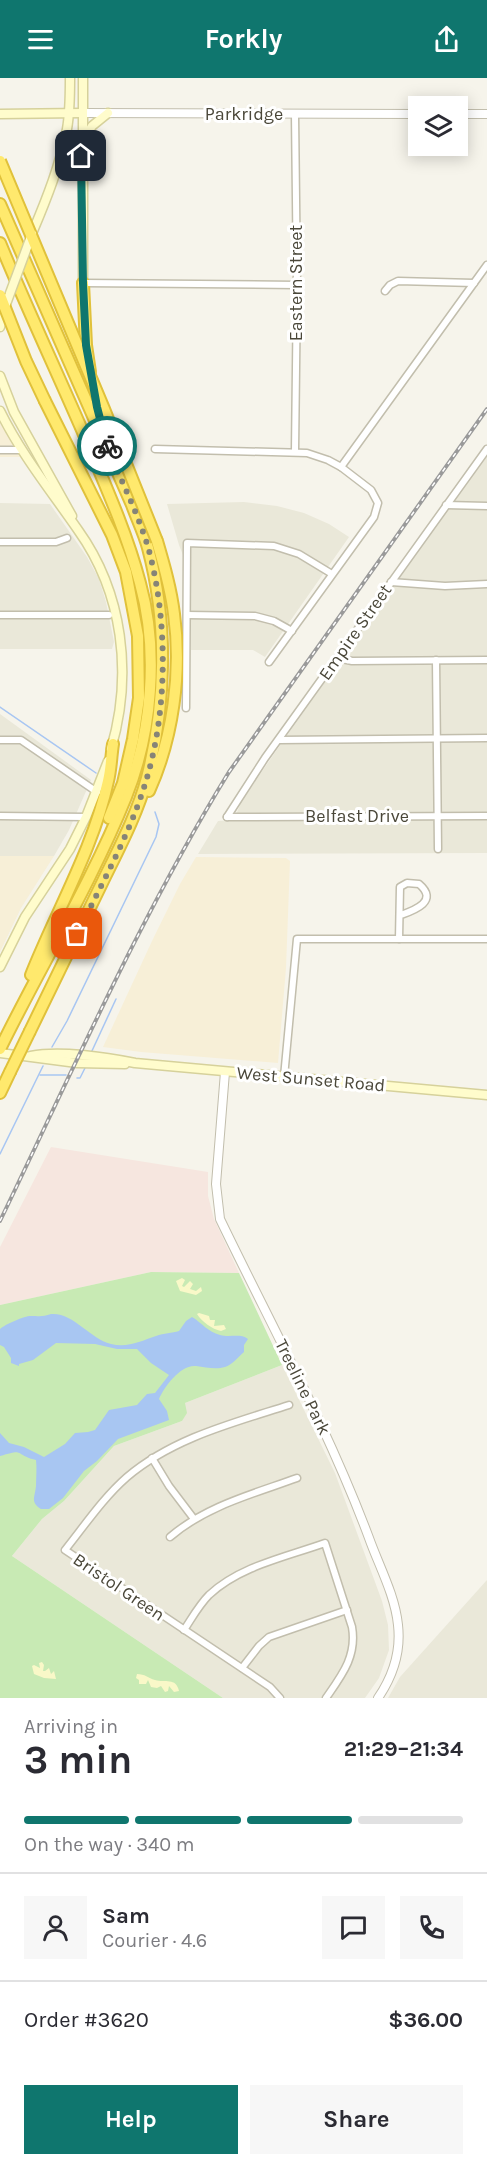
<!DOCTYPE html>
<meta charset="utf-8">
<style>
body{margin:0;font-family:Karla,sans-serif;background:#f7f7f7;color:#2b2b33;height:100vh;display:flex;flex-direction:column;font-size:22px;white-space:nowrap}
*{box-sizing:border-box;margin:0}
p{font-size:20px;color:#7c7c81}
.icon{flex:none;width:33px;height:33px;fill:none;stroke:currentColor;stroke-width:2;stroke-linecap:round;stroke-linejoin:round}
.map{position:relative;height:1620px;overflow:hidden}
.panel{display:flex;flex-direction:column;background:#fff;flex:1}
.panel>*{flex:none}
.fabs{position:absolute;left:408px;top:18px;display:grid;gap:12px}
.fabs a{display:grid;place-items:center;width:60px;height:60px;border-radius:0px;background:#fff;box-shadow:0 3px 15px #0003;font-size:30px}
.pin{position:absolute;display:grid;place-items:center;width:51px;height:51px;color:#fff;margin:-26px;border-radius:12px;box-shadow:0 3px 9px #0006}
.courier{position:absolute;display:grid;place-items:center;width:60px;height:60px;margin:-30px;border:4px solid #0f766e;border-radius:50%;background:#fff;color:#222;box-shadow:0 2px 8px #0007}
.head em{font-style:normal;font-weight:700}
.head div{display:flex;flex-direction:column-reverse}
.head{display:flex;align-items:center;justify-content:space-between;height:102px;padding:0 24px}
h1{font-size:39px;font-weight:700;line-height:45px}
.bar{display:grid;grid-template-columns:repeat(4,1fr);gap:9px 6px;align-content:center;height:72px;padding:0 24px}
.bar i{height:8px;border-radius:4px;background:#e1e1e2}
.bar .active{background:#0f766e}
.bar p{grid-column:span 4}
.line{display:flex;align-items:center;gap:15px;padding:0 24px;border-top:2px solid #e1e1e2}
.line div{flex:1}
.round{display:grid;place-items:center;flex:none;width:63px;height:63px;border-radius:0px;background:#f7f7f7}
.cta{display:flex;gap:12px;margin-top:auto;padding:12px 24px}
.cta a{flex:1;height:69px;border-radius:0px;background:#0f766e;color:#fff;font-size:24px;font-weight:700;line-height:69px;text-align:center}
.cta a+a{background:#f7f7f7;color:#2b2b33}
header{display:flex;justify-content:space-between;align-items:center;height:78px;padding:0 24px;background:#0f766e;color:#fff;font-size:27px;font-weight:700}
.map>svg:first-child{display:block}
</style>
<header><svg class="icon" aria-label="menu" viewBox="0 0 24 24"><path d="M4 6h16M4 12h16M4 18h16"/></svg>Forkly<svg class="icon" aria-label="share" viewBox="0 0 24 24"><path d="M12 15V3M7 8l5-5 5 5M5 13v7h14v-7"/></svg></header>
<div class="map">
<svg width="487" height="1620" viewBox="0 0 487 1620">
<rect width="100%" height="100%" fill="#f6f4eb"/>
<g fill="#eae8d9">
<path d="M487 375V775L198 776 218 743 234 742 241 724 276 673Z"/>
<path d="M244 424 277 428 304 435 329 446 349 459 265 579 253 572H191V497L179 467 167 426Z"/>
<path d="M0 425 50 426 87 479 99 501 106 524 114 564 112 571H0Z"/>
<path d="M0 636 91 702 69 752 54 778H0Z"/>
<path d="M282 1287 335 1395 382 1523 388 1547 389 1572 379 1600 365 1620H223L12 1478 42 1441 64 1423 114 1368 182 1343 185 1325Z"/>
<path d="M487 1502V1620H388L400 1599Z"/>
</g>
<g fill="#f7efd7">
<path d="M0 344 21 379H0Z"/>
<path d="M0 778H54L21 830 0 874Z"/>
<path d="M196 779 286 780 290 783 286 890 278 985 141 974 103 969 152 863 180 806Z"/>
</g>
<path fill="#f6e6df" d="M51 1069 208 1094V1118L214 1141 239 1195 151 1194 0 1227V1169Z"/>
<path fill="#c8eab4" d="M151 1194 239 1195 282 1287 185 1325 187 1335 182 1343 114 1368 64 1423 42 1441 12 1478 223 1620H0V1227Z"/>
<g fill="#f9f8c8">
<path d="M182 1200 185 1202 182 1208 184 1209 190 1203 193 1206 190 1211 196 1213 201 1209 202 1213 196 1217 180 1213 176 1203Z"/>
<path d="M199 1235 209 1238 210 1242H215L214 1248 224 1247 226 1251 221 1253C212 1251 202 1244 197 1236Z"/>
<path d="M42 1584 44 1587 43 1593H45L49 1590 51 1596 54 1593 56 1601 44 1600 34 1596 32 1588 34 1587 40 1590 39 1585Z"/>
<path d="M137 1596C145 1596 148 1600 155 1602 165 1605 176 1599 179 1613L174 1614 169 1608 168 1613 165 1614 161 1608 157 1610 151 1609 148 1602 146 1606H139V1602L136 1600Z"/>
</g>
<path fill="#a8c6f2" d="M51 1236C73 1234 89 1260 111 1266 128 1270 141 1263 156 1258 164 1255 172 1255 179 1253L186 1243 192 1239C202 1245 208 1254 220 1257 230 1260 240 1255 248 1261L244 1267V1274C238 1279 232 1287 225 1289 215 1292 206 1289 196 1288 181 1286 164 1309 159 1321L167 1333 169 1342 118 1361 97 1383 84 1393 63 1420 49 1431H41C30 1424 35 1419 36 1408 36 1400 37 1390 36 1382 13 1376 26 1370 0 1378V1355L9 1365 24 1369 44 1379 65 1366 75 1355 88 1354 95 1352 109 1332 137 1327 147 1316 155 1315 169 1297 151 1285 137 1271H117L95 1266 56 1265 33 1282 19 1286V1288L11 1285V1280L4 1269 0 1267V1251C6 1246 24 1238 31 1238 39 1238 43 1239 51 1236Z"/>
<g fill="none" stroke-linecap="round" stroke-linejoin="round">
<g stroke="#a8c6f2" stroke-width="1.5">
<path d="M0 629 96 695"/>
<path d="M52 969 67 943 156 759 159 746 155 734"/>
<path d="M91 975 116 921"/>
<path d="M40 997H66"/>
<path d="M77 1000H80L85 990"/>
<path d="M0 1076 43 988"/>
</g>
<defs>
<g id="minor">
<path d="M83 205 297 207"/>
<path d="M385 213 390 207 398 203 474 205"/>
<path d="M155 371 307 375 328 382 341 389 371 412 378 425 374 439 269 584"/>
<path d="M0 372H22"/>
<path d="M295 373 297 207 295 36"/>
<path d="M341 389 487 187"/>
<path d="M446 427 487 428"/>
<path d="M0 464H56L67 460"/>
<path d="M391 504 445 508 487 506"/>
<path d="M0 537H109"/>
<path d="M187 537 255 538 274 543 292 553"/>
<path d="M337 580 352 583 487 582"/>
<path d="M436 582 438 771"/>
<path d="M186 630 187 465 274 468 299 476 332 496"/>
<path d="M0 662H21L97 714"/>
<path d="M279 662 487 660"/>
<path d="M0 738 86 739"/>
<path d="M227 739 265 680 487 371"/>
<path d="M227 739 487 738"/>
<path d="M399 861 400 809 407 805 419 806C439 823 415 832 401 837"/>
<path d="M284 999 297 861H487"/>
<path d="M152 1380 169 1408 194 1441"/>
<path d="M170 1459C206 1428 253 1416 297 1400"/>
<path d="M184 1552C192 1540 199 1527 209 1517 240 1488 286 1479 325 1465L352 1549C357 1578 342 1597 326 1620"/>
<path d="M242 1590 259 1568 269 1559 347 1532"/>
<path d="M280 1620 270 1609 65 1472C85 1447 103 1420 127 1399 173 1360 233 1345 289 1327"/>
</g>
<g id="tertiary">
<path d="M82 35 418 36"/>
<path d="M458 36H487"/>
<path d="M225 994 216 1106 220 1141C271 1247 328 1350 369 1460 379 1488 395 1517 398 1547 401 1573 393 1598 378 1620"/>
</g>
<g id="secondary">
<path d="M0 36 82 35"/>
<path d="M83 63 92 48 108 35"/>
<path d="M33 153C47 120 60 87 67 51 70 34 70 17 70 0"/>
<path d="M83 205V0"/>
<path d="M0 249 5 229"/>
<path d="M0 298 14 334 72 438"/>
<path d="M0 333C21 376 51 413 78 452 123 515 133 596 111 671"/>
<path d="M0 889 25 839 70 771 86 739 108 683"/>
<path d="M0 975 77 985 125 986"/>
<path d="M31 978C59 972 106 979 135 985L487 1017"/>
</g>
<g id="motorway">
<path d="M0 126 132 427C137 441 144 455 148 470 168 545 166 625 147 700 137 737 118 772 102 805 78 854 54 904 30 953"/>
<path d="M0 165C26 228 55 290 82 352 103 402 126 452 140 505 159 573 152 654 126 719 91 806 41 887 0 971"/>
<path d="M83 205 86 267 90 294"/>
<path d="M45 323 112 457 126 494 138 558 139 620 133 661 123 705 109 740"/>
<path d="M149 713C173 660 182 594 174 536 171 511 164 487 157 463"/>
<path d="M31 897C56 834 94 769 108 703 111 691 111 679 113 666"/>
<path d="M0 1015 10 994"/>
</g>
</defs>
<use href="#minor" stroke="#c2bead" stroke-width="9"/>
<use href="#tertiary" stroke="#c2bead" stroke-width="10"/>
<use href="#secondary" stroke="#d6d19b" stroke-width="11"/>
<use href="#motorway" stroke="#e0c13b" stroke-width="14"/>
<use href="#minor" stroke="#fff" stroke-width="6"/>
<use href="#tertiary" stroke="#fff" stroke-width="8"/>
<use href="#secondary" stroke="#fffccc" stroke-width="8"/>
<use href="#motorway" stroke="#ffe96d" stroke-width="10"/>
<defs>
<path id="rail" d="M0 1143C73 992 141 837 229 694L487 331"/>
</defs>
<use href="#rail" stroke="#9a9a9a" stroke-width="4"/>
<use href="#rail" stroke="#fff" stroke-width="1.5" stroke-dasharray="4.5" stroke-linecap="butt"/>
<defs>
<path id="secondary-bridge" d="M6 226 32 156"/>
<g id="motorway-bridge">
<path d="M0 83 104 331 157 463"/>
<path d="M0 217 26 283 45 323"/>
<path d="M10 994 30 953"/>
</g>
</defs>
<use href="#secondary-bridge" stroke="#d6d19b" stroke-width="11" stroke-linecap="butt"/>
<use href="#motorway-bridge" stroke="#e0c13b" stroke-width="14" stroke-linecap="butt"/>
<use href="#secondary-bridge" stroke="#fffccc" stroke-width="8"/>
<use href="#motorway-bridge" stroke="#ffe96d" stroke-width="10"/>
</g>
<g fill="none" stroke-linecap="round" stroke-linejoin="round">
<path stroke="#868477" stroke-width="6" stroke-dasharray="0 10.8" d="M77 856C101 807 130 756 146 703 168 631 168 541 148 469 141 446 131 423 121 401 116 390 110 379 107 368"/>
<path stroke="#0f766e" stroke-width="8" d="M81 78 83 205 86 267 97 329 107 368"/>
</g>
<g text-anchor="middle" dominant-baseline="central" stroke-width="6" stroke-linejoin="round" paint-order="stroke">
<g font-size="18" fill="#4a4739" stroke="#fff">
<text x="244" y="36">Parkridge</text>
<text transform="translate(296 205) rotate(-90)">Eastern Street</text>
<text transform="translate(355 554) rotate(-55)">Empire Street</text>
<text x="357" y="738">Belfast Drive</text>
<text transform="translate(311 1001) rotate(5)">West Sunset Road</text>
<text transform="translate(303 1309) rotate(64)">Treeline Park</text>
<text transform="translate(119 1509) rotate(34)">Bristol Green</text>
</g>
</g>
</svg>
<div class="fabs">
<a><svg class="icon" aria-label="layers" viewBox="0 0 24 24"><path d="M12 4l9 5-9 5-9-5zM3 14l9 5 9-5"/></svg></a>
</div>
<div class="pin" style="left:77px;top:856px;background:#ea580c"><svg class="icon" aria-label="bag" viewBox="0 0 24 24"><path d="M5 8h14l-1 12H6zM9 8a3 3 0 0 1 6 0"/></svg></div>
<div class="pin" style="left:81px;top:78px;background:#1f2937"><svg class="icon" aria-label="home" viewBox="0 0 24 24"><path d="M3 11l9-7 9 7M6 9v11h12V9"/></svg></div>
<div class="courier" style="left:107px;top:368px"><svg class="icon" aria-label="bike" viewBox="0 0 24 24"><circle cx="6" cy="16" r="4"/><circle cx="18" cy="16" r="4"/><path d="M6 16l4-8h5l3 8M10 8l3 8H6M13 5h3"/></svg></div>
</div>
<section class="panel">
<div class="head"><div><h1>3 min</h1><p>Arriving in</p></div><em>21:29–21:34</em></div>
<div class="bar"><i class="active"></i><i class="active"></i><i class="active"></i><i></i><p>On the way · 340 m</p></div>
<div class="line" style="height:108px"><a class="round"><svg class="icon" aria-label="person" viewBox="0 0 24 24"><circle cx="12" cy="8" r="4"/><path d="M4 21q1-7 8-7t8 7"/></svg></a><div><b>Sam</b><p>Courier · 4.6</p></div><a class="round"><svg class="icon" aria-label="chat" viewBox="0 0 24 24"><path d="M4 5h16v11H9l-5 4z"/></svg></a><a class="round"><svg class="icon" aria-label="phone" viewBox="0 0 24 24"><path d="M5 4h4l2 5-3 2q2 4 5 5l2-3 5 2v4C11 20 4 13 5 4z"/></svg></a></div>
<div class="line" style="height:78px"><div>Order #3620</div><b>$36.00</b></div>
<div class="cta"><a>Help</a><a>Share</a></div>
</section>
